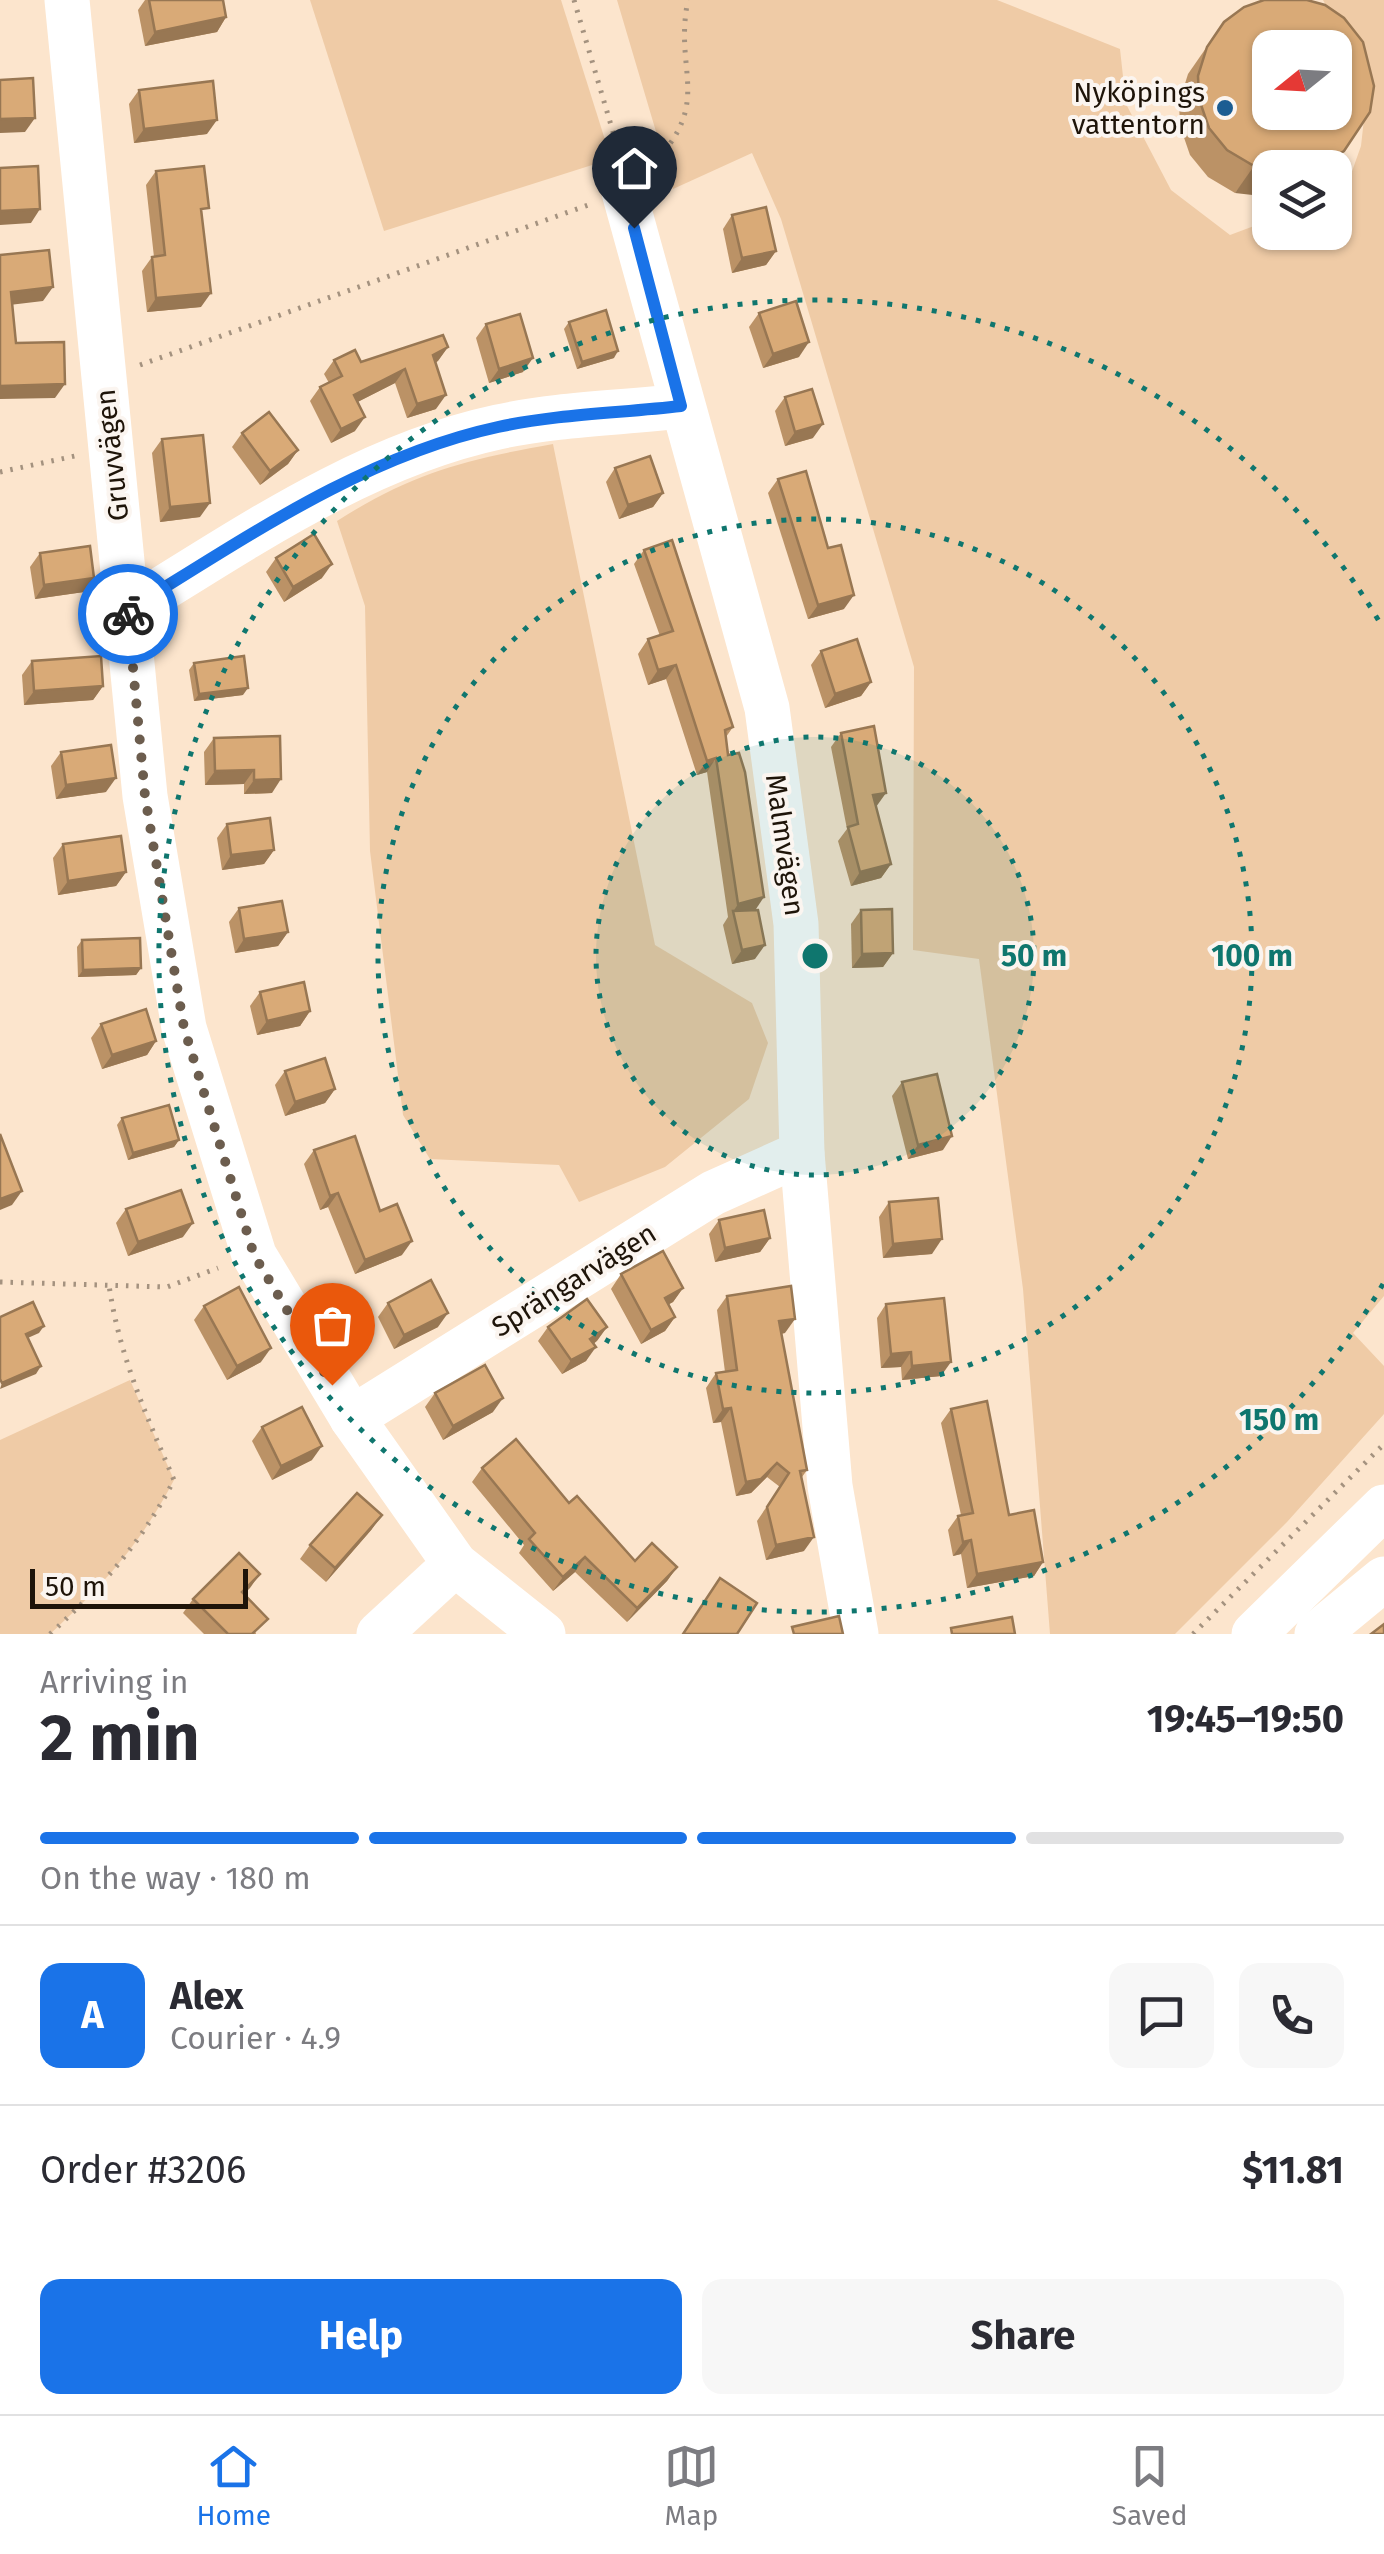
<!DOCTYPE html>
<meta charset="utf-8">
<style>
body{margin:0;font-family:"Fira Sans",sans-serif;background:#f7f7f7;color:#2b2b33;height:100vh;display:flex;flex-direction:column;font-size:38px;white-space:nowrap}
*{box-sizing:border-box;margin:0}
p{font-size:32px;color:#7c7c81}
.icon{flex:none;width:55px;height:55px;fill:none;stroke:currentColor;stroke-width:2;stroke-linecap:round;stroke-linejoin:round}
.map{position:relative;height:1634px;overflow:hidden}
.side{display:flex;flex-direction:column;background:#fff;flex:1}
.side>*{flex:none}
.needle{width:65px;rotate:252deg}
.controls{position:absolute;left:1252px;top:30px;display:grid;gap:20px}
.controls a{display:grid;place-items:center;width:100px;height:100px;border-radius:20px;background:#fff;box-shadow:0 2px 8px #0004;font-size:50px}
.scale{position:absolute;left:30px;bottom:25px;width:218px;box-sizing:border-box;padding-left:10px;border:5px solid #1e1409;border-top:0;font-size:28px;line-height:35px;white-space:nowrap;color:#1e1409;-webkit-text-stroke:8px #fbf5f0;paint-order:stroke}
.pin{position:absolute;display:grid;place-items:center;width:85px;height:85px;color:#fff;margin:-102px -42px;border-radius:50% 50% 50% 0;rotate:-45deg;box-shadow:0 0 10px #0007}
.pin .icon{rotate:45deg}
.courier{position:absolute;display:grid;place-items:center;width:100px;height:100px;margin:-50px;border:8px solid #1a73e8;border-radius:50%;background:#fff;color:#222;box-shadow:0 2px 12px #0007}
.headline em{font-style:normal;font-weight:700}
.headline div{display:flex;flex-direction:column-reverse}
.headline{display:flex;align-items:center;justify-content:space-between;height:170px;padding:0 40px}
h1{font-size:65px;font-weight:700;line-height:75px}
.bar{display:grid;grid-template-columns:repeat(4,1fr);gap:15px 10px;align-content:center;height:120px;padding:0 40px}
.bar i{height:12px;border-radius:8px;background:#e1e1e2}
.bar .on{background:#1a73e8}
.bar p{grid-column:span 4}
.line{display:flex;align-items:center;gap:25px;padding:0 40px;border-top:2px solid #e1e1e2}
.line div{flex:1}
.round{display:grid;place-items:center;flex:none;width:105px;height:105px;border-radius:20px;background:#f7f7f7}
.action{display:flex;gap:20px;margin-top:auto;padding:20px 40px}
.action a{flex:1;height:115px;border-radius:20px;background:#1a73e8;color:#fff;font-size:40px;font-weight:700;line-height:115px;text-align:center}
.action a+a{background:#f7f7f7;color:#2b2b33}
.dock{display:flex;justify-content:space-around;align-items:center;height:140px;border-top:2px solid #e1e1e2;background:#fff;font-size:28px;color:#7c7c81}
.dock a{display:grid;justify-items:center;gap:5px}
.dock .on{color:#1a73e8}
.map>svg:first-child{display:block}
</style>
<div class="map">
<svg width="1384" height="1634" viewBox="0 0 1384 1634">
<rect width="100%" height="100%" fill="#fce5cd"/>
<g fill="#efcba6">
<path d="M310 0H561L611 159 384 231Z"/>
<path d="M617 0H997L1120 49 1126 104 1171 190 1230 235 1270 220V232H1335V195L1345 191 1361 146 1368 83 1323 0H1384V1296L1353 1333 1384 1366V1414L1287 1522 1175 1634H1050L1023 1289 979 959 913 950 914 667 781 219 752 153 673 189Z"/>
<path d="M553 444 655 945 752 1003 768 1043 749 1099 665 1167 579 1202 559 1165 430 1159 403 1115 370 851 365 606 337 521C414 472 464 460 553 444Z"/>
<path d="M130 1380 174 1480C140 1545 103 1585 50 1634H0V1440Z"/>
</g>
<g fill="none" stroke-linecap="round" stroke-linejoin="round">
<g stroke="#a4927f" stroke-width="5" stroke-dasharray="2.5 8" stroke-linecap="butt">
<path d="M574 0 621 159"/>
<path d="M650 167C715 102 673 73 688 0"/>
<path d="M140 365 591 204"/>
<path d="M0 472 75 456"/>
<path d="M0 1282 167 1287 218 1268"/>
<path d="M50 1634C103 1585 140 1545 174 1480 146 1415 119 1355 109 1285"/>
<path d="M1193 1634 1384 1444"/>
</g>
<g stroke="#fff" stroke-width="45">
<path d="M67 0 145 796 184 1028 254 1255 352 1418 455 1564 543 1634"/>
<path d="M624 192 767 708 796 924 802 1153 830 1486 856 1634"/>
<path d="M128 610C244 539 363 456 498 427 557 414 621 413 681 406"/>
<path d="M352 1418 713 1193 802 1153"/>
<path d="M379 1634 455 1564"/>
<path d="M1254 1634 1384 1507"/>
<path d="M1317 1634 1384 1579"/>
</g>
</g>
<g fill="#bb9266">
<path d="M145 0H223L226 17 217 32 145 46 138 10Z"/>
<path d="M1224 22 1363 42 1235 193 1208 177 1190 155 1180 126 1179 103 1188 74Z"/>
<path d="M139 90 207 134 134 143 129 104Z"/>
<path d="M156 171 202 218 201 307 147 312 142 271 152 257H154L146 185Z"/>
<path d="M732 215 776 251 766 265 732 273 723 229Z"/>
<path d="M759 313 799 357 763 368 749 327Z"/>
<path d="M569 322 614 358 577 369 564 329Z"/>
<path d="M486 324 523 372 489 383 476 338Z"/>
<path d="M448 347 436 363V409L407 418 395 383 357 402 355 431 331 443 310 401 320 387 329 383 324 374 334 360 361 362Z"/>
<path d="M785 397 813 438 785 446 775 411Z"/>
<path d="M242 433 298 450 288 464 260 485 232 447Z"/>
<path d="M162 439 200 517 160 522 152 453Z"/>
<path d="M615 468 663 493 653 507 619 519 606 482Z"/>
<path d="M778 479 844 609 808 619 768 493Z"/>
<path d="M644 550 733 727 726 737 755 910V959L732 964 723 925 728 917 707 772 697 775 666 679 648 685 638 654 648 639 660 636 634 564Z"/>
<path d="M40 553 94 578 84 592 35 599 30 567Z"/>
<path d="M276 558 322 578 284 602 266 572Z"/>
<path d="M821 651 871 682 861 696 825 708 811 665Z"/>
<path d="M32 661 103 686 93 700 24 705 22 675Z"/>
<path d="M194 663 243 695 194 701 189 670Z"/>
<path d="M841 733 876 807 891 864 881 878 851 886 838 841 847 829 831 747Z"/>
<path d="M280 736 272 793 244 794V784L205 785 204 752 214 738Z"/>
<path d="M61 752 106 792 56 799 51 766Z"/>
<path d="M227 824 274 850 264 864 222 870 217 838Z"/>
<path d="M63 844 126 872 116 886 58 895 53 858Z"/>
<path d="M239 908 288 932 278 946 235 953 229 922Z"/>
<path d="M861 910 893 953 883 967 852 968 851 924Z"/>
<path d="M82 940 141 968 136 975 78 977 77 947Z"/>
<path d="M260 992 310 1011 300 1026 257 1035 250 1006Z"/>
<path d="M101 1024 156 1041 147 1055 102 1069 91 1038Z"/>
<path d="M285 1071 335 1089 325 1103 285 1116 275 1085Z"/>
<path d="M902 1082 943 1150 908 1159 892 1096Z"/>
<path d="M122 1118 179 1140 174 1147 128 1160 117 1125Z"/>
<path d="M314 1150 380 1211 402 1255 355 1274 328 1207 320 1210 304 1164Z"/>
<path d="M889 1202 932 1254 883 1258 879 1217Z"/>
<path d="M126 1209 183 1237 128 1256 116 1223Z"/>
<path d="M719 1220 770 1238 760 1252 715 1262 709 1234Z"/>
<path d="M621 1274 683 1288 673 1302 669 1304 675 1317 665 1331 641 1344 611 1289Z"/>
<path d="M727 1296 785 1333 781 1334 807 1470 802 1477 804 1551 766 1560 757 1521 780 1487 767 1477 751 1493 736 1496 721 1422 713 1423 706 1388 716 1373 725 1372 717 1310Z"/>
<path d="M388 1303 438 1327 394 1349 378 1317Z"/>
<path d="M886 1304 941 1376 902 1380 901 1367 881 1368 877 1318Z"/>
<path d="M204 1306 261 1362 227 1380 194 1320Z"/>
<path d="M548 1327H607L594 1344 586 1361 562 1374 538 1341Z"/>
<path d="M435 1393 493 1412 443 1440 425 1407Z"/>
<path d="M951 1409 1009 1515 1043 1562 1034 1576 967 1588 961 1554 953 1556 948 1530 958 1516 961 1515 941 1423Z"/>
<path d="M262 1427 312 1460 272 1480 252 1441Z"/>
<path d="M482 1468 569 1503 635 1561 677 1567 667 1581 627 1622 575 1572 553 1591 519 1553 524 1545 472 1482Z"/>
<path d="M372 1529 326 1582 300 1559 310 1545Z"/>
<path d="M260 1574 244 1594 256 1634H204L183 1613 193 1599Z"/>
</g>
<g fill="#987753">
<path d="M226 17 217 32 145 46 155 32Z"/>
<path d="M35 118 25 132 0 133V119Z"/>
<path d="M217 120 207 134 134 143 144 129Z"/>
<path d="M1344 151 1332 168H1314Z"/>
<path d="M1254 166 1270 168V197L1235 193Z"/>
<path d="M40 209 31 223 0 225V211Z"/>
<path d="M776 251 766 265 732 273 742 258Z"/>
<path d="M53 287 43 301 1 306 11 292Z"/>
<path d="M211 293 201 307 147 312 156 298Z"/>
<path d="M809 342 799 357 763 368 773 354Z"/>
<path d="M448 347 438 361 423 369 433 355Z"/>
<path d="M618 351 614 358 577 369 582 362Z"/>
<path d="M533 358 523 372 489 383 499 369Z"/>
<path d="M405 369 395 383 344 409 354 395Z"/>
<path d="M65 384 55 398 0 399V386Z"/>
<path d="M446 395 436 409 407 418 417 404Z"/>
<path d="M365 417 355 431 331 443 341 429Z"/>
<path d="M823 424 813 438 785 446 795 432Z"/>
<path d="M298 450 288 464 260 485 270 471Z"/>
<path d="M663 493 653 507 619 519 628 505Z"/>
<path d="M210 503 200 517 160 522 170 507Z"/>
<path d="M332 564 322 578 284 602 293 587Z"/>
<path d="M94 578 84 592 35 599 44 585Z"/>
<path d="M854 595 844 609 808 619 818 605Z"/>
<path d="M676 665 666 679 648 685 658 670Z"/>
<path d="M871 682 861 696 825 708 835 694Z"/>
<path d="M103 686 93 700 24 705 34 691Z"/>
<path d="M248 688 243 695 194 701 199 694Z"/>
<path d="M716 758 707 772 697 775 707 761Z"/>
<path d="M254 770 244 784 205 785 215 771Z"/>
<path d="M116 778 106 792 56 799 66 785Z"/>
<path d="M281 779 272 793 244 794 254 780Z"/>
<path d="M886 793 876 807 873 795Z"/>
<path d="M274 850 264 864 222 870 231 855Z"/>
<path d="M891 864 881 878 851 886 860 872Z"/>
<path d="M126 872 116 886 58 895 68 881Z"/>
<path d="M764 897 754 912H733L738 904Z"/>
<path d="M288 932 278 946 235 953 244 939Z"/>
<path d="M765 945 755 959 732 964 742 950Z"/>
<path d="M893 953 883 967 852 968 862 954Z"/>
<path d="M141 968 136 975 78 977 83 970Z"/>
<path d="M310 1011 300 1026 257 1035 267 1021Z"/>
<path d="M156 1041 147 1055 102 1069 112 1055Z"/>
<path d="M335 1089 325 1103 285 1116 295 1102Z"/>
<path d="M952 1136 943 1150 908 1159 918 1145Z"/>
<path d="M179 1140 174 1147 128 1160 133 1153Z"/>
<path d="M22 1191 12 1205 0 1210V1199Z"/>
<path d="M338 1193 328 1207 320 1210 330 1196Z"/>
<path d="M193 1223 183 1237 128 1256 138 1242Z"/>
<path d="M770 1238 760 1252 715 1262 725 1248Z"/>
<path d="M942 1239 932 1254 883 1258 893 1244Z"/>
<path d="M412 1241 402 1255 355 1274 365 1260Z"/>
<path d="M683 1288 673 1302 655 1312 665 1298Z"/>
<path d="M448 1313 438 1327 394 1349 404 1335Z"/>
<path d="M675 1317 665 1331 641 1344 651 1330Z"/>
<path d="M795 1319 785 1333 769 1335 779 1321Z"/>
<path d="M44 1326 39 1333 21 1341 26 1334Z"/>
<path d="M607 1327 597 1341 580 1353 590 1339Z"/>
<path d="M596 1347 586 1361 562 1374 571 1360Z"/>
<path d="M271 1348 261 1362 227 1380 237 1366Z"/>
<path d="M911 1352 901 1367 881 1368 891 1354Z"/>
<path d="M951 1362 941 1376 902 1380 912 1366Z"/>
<path d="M41 1366 36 1374 0 1389 2 1383Z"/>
<path d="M503 1398 493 1412 443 1440 453 1426Z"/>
<path d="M731 1408 721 1422 713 1423 723 1409Z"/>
<path d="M322 1446 312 1460 272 1480 281 1466Z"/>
<path d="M777 1463 767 1477 751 1493 736 1496 746 1482Z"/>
<path d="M382 1515 372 1529 326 1582 335 1568Z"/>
<path d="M814 1537 804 1551 766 1560 776 1545Z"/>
<path d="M971 1540 961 1554 953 1556 963 1542Z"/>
<path d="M585 1557 575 1572 553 1591 563 1577Z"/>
<path d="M1043 1562 1034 1576 967 1588 977 1574Z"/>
<path d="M677 1567 667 1581 627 1622 637 1608Z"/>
<path d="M260 1574 250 1588 232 1606 242 1592Z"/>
</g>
<g fill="#d9aa77" stroke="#987753" stroke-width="2.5" fill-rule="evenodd">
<path d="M149 0H223L226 17 155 32Z"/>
<path d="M1264 0H1307L1325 5 1344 18 1363 42 1374 86 1370 112 1344 151 1318 166 1270 168 1254 166 1227 150 1209 128 1199 99 1198 76 1207 47 1224 22 1244 7ZM1270 48H1335V112H1270Z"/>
<path d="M33 78 35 118 0 119V80Z"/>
<path d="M213 81 217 120 144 129 139 90Z"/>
<path d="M38 166 40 209 0 211V168Z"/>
<path d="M204 166 209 208 201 209 211 293 156 298 152 257 165 255 156 171Z"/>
<path d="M766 207 776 251 742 258 732 215Z"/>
<path d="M49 250 53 287 11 292 16 343 64 342 65 384 0 386V255Z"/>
<path d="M796 301 809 342 773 354 759 313Z"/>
<path d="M606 310 618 351 582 362 569 322Z"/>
<path d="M520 314 533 358 499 369 486 324Z"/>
<path d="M443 335 448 347 433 355 446 395 417 404 405 369 354 395 365 417 341 429 320 387 342 376 334 360 355 350 361 362Z"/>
<path d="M812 389 823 424 795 432 785 397Z"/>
<path d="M269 412 298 450 270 471 242 433Z"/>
<path d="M203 435 210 503 170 507 162 439Z"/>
<path d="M650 456 663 493 628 505 615 468Z"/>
<path d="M806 471 828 548 841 545 854 595 818 605 778 479Z"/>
<path d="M314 534 332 564 293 587 276 558Z"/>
<path d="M672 540 733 727 725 730 728 755 739 753 745 772 764 897 738 904 716 758 707 761 676 665 658 670 648 639 673 631 644 550Z"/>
<path d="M90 546 94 578 44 585 40 553Z"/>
<path d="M857 639 871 682 835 694 821 651Z"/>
<path d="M101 656 103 686 34 691 32 661Z"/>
<path d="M244 656 248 688 199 694 194 663Z"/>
<path d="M874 726 886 793 873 795 891 864 860 872 848 827 858 824 841 733Z"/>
<path d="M280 736 281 779 254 780V770L215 771 214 738Z"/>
<path d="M111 745 116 778 66 785 61 752Z"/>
<path d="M270 818 274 850 231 855 227 824Z"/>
<path d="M121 836 126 872 68 881 63 844Z"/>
<path d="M282 901 288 932 244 939 239 908Z"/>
<path d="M892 909 893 953 862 954 861 910Z"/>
<path d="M758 910 765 945 742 950 733 911Z"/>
<path d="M140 938 141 968 83 970 82 940Z"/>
<path d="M304 982 310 1011 267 1021 260 992Z"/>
<path d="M146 1009 156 1041 112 1055 101 1024Z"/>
<path d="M325 1058 335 1089 295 1102 285 1071Z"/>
<path d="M937 1074 952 1136 918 1145 902 1082Z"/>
<path d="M169 1105 179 1140 133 1153 122 1118Z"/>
<path d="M0 1134 22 1191 0 1199Z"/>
<path d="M355 1136 380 1211 397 1204 412 1241 365 1260 338 1193 330 1196 314 1150Z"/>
<path d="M181 1190 193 1223 138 1242 126 1209Z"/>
<path d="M938 1198 942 1239 893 1244 889 1202Z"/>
<path d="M764 1210 770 1238 725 1248 719 1220Z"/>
<path d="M663 1251 683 1288 665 1298 675 1317 651 1330 621 1274Z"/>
<path d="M431 1280 448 1313 404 1335 388 1303Z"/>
<path d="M791 1286 795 1319 779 1321 807 1470 800 1471 814 1537 776 1545 767 1507 789 1473 777 1463 761 1479 746 1482 731 1408 723 1409 716 1373 737 1370 727 1296Z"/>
<path d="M239 1287 271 1348 237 1366 204 1306Z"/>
<path d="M944 1298 951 1362 912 1366 911 1352 891 1354 886 1304Z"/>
<path d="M587 1299 607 1327 590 1339 596 1347 571 1360 548 1327Z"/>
<path d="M33 1302 44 1326 26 1334 41 1366 2 1383 0 1379V1317Z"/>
<path d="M485 1365 503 1398 453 1426 435 1393Z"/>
<path d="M987 1401 1009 1515 1034 1510 1043 1562 977 1574 971 1540 963 1542 958 1516 973 1513 951 1409Z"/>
<path d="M302 1407 322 1446 281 1466 262 1427Z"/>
<path d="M516 1439 569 1503 577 1496 635 1561 652 1543 677 1567 637 1608 585 1557 563 1577 529 1539 535 1533 482 1468Z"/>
<path d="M357 1493 382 1515 335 1568 310 1545Z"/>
<path d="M239 1553 260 1574 242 1592 268 1619 252 1634H228L193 1599Z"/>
<path d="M720 1578 757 1603 737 1634H683Z"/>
<path d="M839 1616 843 1634H794L792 1627Z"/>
<path d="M1012 1617 1015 1634H952L951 1628Z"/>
<path d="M1384 1624V1634H1371Z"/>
</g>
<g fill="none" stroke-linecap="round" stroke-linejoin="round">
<path stroke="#6c5d4e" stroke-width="10" stroke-dasharray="0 18" d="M128 614 145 796 184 1028 254 1255 332 1385"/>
<path stroke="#1a73e8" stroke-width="12" d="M128 614V610C244 539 363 456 498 427 557 414 621 413 681 406L634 228"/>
</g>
<circle cx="815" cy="956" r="219" fill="#0f766e" fill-opacity=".12"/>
<g fill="none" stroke="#0f766e" stroke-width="5" stroke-dasharray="5 10">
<circle cx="815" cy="956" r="219"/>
<circle cx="815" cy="956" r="437"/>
<path d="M1383 1284A656 656 0 1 1 1383 628"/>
</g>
<circle fill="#1c5d92" stroke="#fbf5f0" stroke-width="4" cx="1225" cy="108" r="10"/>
<g text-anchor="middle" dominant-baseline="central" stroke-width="8" stroke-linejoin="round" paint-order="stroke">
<g font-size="28" fill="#1e1409" stroke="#fbf5f0" text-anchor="end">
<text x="1205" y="92">Nyköpings<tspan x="1205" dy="32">vattentorn</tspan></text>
</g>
<g font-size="28" fill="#1e1409" stroke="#fbf5f0">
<text transform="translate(112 455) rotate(-96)">Gruvvägen</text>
<text transform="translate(785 845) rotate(82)">Malmvägen</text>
<text transform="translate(574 1280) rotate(-32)">Sprängarvägen</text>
</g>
</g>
<circle cx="815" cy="956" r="15" fill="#0f766e" stroke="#fbf5f0" stroke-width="5"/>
<g font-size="30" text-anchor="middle" font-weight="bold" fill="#0f766e" stroke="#fbf5f0" stroke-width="8" stroke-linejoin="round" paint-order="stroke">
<text x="1034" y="966">50 m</text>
<text x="1252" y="966">100 m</text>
<text x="1279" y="1430">150 m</text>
</g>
</svg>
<div class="controls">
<a><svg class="needle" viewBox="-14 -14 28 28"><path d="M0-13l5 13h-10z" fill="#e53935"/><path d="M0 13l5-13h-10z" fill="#7c7c81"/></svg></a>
<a><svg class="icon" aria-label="layers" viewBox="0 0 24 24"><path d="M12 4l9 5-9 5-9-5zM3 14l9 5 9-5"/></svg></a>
</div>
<div class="scale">50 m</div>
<div class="pin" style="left:332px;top:1385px;background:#ea580c"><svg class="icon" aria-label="bag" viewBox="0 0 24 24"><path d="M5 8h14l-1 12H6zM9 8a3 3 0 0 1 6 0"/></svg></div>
<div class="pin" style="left:634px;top:228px;background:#1f2937"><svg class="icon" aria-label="home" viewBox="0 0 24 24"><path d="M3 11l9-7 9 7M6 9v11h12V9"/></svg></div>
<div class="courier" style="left:128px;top:614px"><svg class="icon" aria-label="bike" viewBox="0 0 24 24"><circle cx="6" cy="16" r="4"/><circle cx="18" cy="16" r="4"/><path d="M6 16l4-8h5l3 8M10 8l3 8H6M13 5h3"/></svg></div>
</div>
<section class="side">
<div class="headline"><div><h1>2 min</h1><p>Arriving in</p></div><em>19:45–19:50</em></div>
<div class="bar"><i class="on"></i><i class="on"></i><i class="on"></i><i></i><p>On the way · 180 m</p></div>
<div class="line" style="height:180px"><b class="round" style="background:#1a73e8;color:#fff">A</b><div><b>Alex</b><p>Courier · 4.9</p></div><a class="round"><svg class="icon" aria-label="chat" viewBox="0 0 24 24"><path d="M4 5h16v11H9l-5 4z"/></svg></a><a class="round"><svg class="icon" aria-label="phone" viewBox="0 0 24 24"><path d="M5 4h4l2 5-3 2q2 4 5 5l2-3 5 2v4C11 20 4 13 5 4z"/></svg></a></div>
<div class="line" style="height:130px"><div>Order #3206</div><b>$11.81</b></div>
<div class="action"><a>Help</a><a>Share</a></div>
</section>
<nav class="dock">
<a class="on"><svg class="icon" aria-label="home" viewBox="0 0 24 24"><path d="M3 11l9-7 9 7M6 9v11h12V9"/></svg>Home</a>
<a><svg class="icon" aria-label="map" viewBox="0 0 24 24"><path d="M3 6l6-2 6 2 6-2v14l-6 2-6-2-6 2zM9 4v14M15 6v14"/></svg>Map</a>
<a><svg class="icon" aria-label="saved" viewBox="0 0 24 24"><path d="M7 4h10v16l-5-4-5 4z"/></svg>Saved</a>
</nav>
